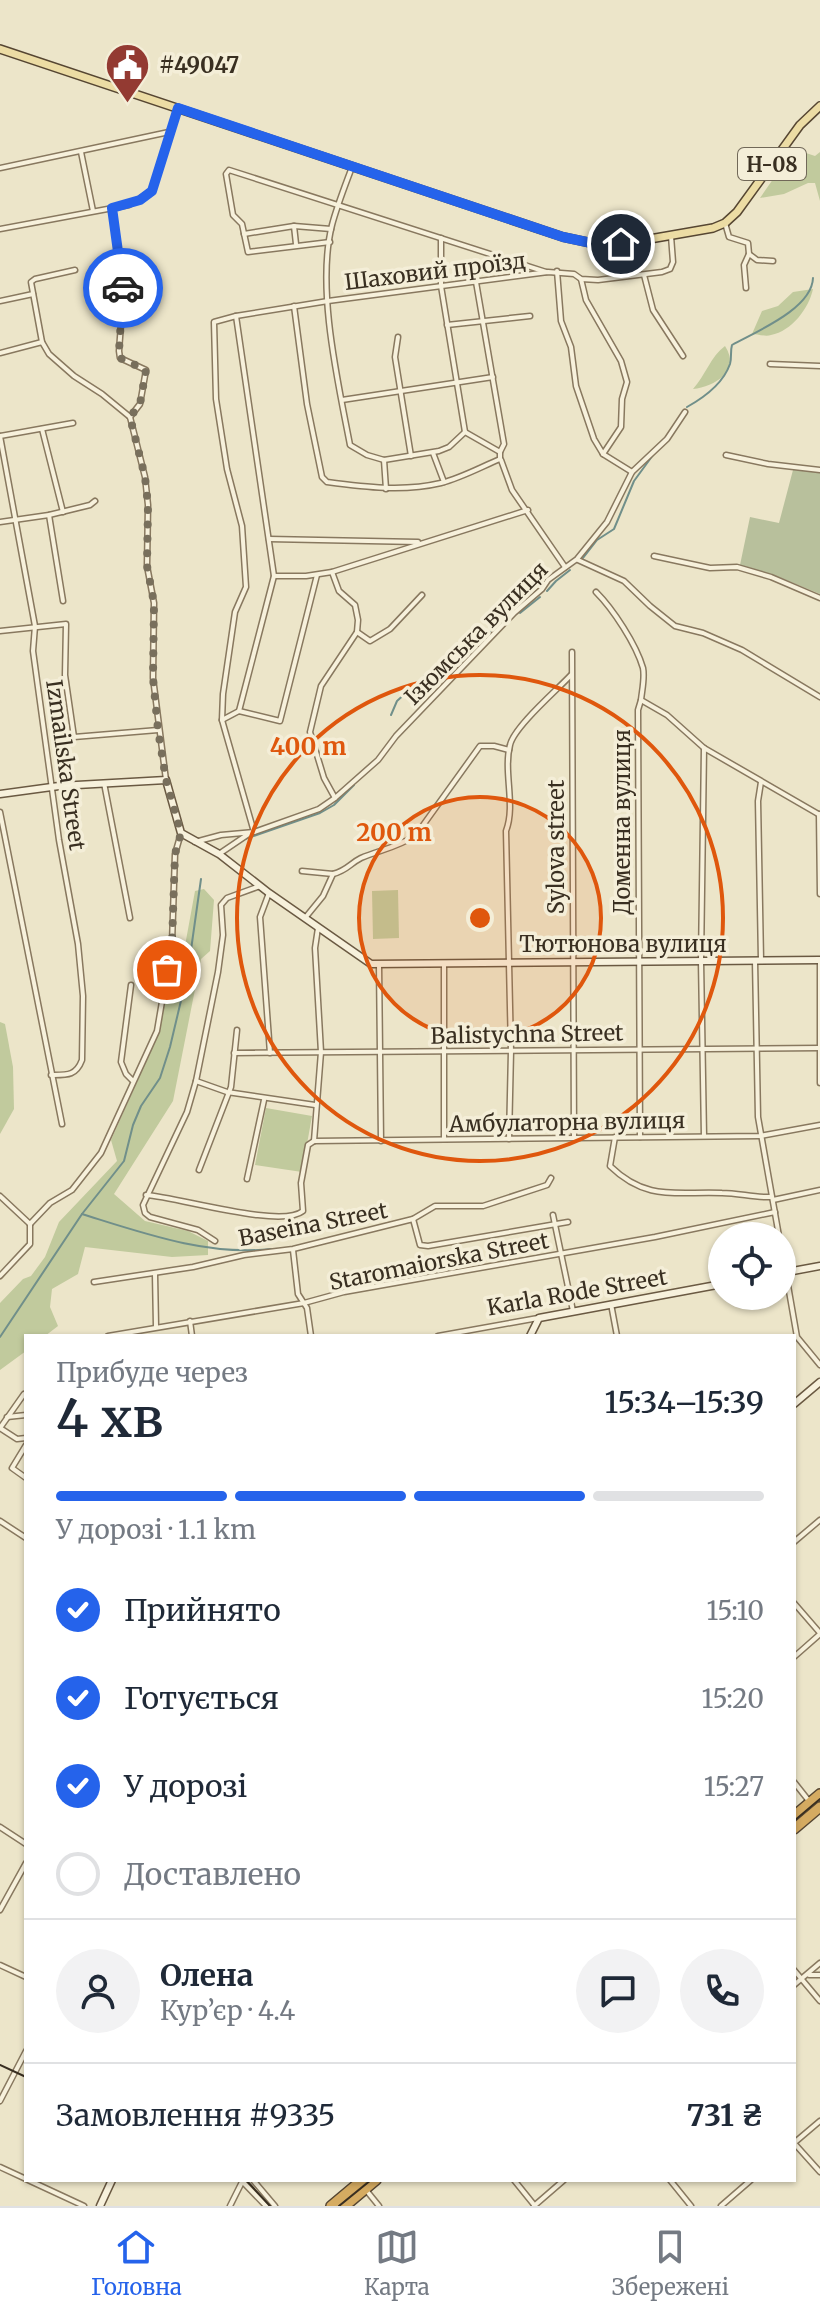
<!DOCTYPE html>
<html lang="uk">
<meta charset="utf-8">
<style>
body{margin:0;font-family:Merriweather,serif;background:#f2f2f3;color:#1f2937;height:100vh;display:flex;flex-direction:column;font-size:30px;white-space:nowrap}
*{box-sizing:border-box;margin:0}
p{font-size:26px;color:#747a83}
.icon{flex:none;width:44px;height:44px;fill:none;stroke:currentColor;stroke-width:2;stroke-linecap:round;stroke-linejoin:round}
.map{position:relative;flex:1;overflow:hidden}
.details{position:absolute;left:24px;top:1334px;width:772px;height:848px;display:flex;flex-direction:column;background:#fff;border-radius:0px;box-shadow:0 2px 6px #0004}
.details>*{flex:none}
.fabs{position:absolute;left:708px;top:1222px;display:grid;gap:16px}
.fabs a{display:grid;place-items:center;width:88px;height:88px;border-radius:50%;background:#fff;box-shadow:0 2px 6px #0004;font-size:40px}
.pin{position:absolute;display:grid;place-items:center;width:68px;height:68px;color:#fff;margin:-34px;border:4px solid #fff;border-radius:50%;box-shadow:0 2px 8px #0007}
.courier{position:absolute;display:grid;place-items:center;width:80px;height:80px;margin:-40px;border:6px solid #2563eb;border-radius:50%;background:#fff;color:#222;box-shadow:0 2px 10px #0007}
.overview em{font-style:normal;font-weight:600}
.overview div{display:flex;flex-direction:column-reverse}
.overview{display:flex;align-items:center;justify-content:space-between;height:136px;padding:0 32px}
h1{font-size:52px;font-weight:600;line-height:60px}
.bar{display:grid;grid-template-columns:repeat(4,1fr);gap:12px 8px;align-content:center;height:96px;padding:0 32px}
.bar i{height:10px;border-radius:6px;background:#e0e1e3}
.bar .active{background:#2563eb}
.bar p{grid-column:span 4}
.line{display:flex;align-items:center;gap:20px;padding:0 32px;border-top:2px solid #e0e1e3}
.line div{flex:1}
.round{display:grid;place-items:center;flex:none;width:84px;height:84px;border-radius:42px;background:#f2f2f3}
ol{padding:0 32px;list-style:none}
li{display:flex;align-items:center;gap:24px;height:88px}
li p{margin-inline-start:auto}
li .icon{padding:8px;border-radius:50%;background:#2563eb;color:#fff;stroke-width:4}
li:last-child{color:#747a83}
li i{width:44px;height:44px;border:4px solid #e0e1e3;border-radius:50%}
.menu{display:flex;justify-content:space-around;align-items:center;height:112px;border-top:2px solid #e0e1e3;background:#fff;font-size:22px;color:#747a83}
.menu a{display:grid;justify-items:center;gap:4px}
.menu .active{color:#2563eb}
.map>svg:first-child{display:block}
</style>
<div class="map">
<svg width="820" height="2206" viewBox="0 0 820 2206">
<rect width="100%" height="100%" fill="#ece5c9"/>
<g fill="#c1ca9d">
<path d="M794 149 815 156 820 152V201L815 183H808L784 194 760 198Z"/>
<path d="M813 289C809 308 792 331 771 335 766 337 757 334 752 334L762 311 778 306 793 292Z"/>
<path d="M725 346C741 370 715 387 693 389 705 376 711 356 725 346Z"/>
<path d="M204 889 214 900 210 951 201 959 173 1101 114 1194 145 1221 188 1231 208 1241V1255L172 1257 85 1247 78 1274 52 1289 50 1307 58 1326 45 1336H26V1351L0 1370V1303L23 1279 31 1276 45 1257 59 1222 117 1161 111 1140 158 1035 171 975 180 973 195 891Z"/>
<path d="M398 890 399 938 373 939 372 891Z"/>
<path d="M0 1022 5 1024 13 1067 14 1109 0 1134Z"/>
<path d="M266 1108 312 1116 302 1172 255 1165Z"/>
</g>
<path fill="#b8c09c" d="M793 470 820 472V594L774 575 740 565 750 517 779 523Z"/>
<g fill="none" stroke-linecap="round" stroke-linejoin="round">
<g stroke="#708f8a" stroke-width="2">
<path d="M687 407C705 397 723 384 730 364 732 357 730 352 732 345 755 332 812 309 813 278"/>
<path d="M583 558 597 540 614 529 634 481 653 455"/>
<path d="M547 591 556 581 570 570"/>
<path d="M520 613 540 597"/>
<path d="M391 715 397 701 428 673 464 660 496 625 509 616"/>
<path d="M242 840 320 813 334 805 354 785"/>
<path d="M82 1214C143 1233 207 1256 271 1249"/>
<path d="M0 1337 82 1214 124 1161 133 1125 141 1106 160 1078 170 1047 188 971 201 879"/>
</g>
<defs>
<g id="street">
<path d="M81 152 93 211"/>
<path d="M352 167C345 186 337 206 332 225 316 288 338 382 350 445L367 455 384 460 439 451 449 447 465 432"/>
<path d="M0 168 169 132"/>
<path d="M112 209 124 283 119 351 120 358 146 370 140 404 130 417"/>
<path d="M725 223 729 237 748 243 749 254 757 260 773 261"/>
<path d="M294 226 331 229"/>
<path d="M0 229 129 205 152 191 178 108"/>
<path d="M244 234 294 226 296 244"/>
<path d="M441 238V286L465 432"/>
<path d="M330 242 248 252 242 224 233 215 226 174 229 170 546 272"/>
<path d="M75 270 35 279 31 282 42 342 49 354 74 376 102 394 130 417"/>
<path d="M557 271 561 321 571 347 576 386 594 439 603 454 632 472"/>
<path d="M644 275 653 310 683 356"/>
<path d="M581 279 586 300 621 361 627 382 622 399 621 427 603 454"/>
<path d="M746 288 744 265 749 254"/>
<path d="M0 301 33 294"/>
<path d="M294 306 307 404 322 477 327 482C365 487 403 492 441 483 461 478 481 467 500 459V452L504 444 476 282"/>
<path d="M236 316 274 576 239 711"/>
<path d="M447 325 530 316"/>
<path d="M398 337 395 357 411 456"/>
<path d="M0 353 42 342"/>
<path d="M770 364 820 366"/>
<path d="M342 400 493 377"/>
<path d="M130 417 145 477 148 505 147 566 154 603 153 678 166 780"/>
<path d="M42 429 63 512"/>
<path d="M465 432 500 452"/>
<path d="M0 436 35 626 33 651 59 840 78 944 83 996 82 1060C76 1076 67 1075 51 1075"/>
<path d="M0 436 73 423"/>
<path d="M433 453 444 482"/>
<path d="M726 455 768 464 820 470"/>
<path d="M384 460 386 489"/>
<path d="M501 460 512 490 565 567"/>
<path d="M49 515 63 601"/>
<path d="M0 522 49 515 90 505 95 501"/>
<path d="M269 539 418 542"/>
<path d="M654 556 710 568 737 567 771 577 820 598"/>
<path d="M578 560 624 581 650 606 675 626 703 633 742 650 820 697"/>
<path d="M332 572 339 591 355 605 358 620 357 632 321 686 310 732 324 778 335 798"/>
<path d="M274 576H306L332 572 528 510"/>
<path d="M596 592C613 609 636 644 643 668 645 678 642 690 641 700L667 715 704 748 820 815"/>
<path d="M0 631 66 624 65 675 74 737 158 730"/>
<path d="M357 632 370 641 390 629 422 595"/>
<path d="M572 652 574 1138"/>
<path d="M222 720 239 711 280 721 317 575"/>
<path d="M761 782 758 801 761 960"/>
<path d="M104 783 130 918"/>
<path d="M0 812 62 1124"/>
<path d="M819 814 820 894"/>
<path d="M254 832 222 720 223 694 235 612 246 587 242 526 227 469 216 399 214 322 236 316 328 301 548 272 574 274 581 279 598 280 662 272 670 269 673 262 671 236"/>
<path d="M195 842 221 835 254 832 319 809 335 798 378 760 396 736 514 613 542 589 548 580 577 559 607 522 632 472 667 439 685 412"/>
<path d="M219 854 250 833"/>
<path d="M302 871 333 874"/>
<path d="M269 893 260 917 270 1053"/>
<path d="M305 918 323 896 333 874C348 870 349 864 361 858 380 850 399 847 416 835L480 746H494L509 750"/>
<path d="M755 961 758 1117 779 1236"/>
<path d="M444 964V1139"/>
<path d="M379 965 381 1141"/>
<path d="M131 985 121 1062 126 1074 132 1080"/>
<path d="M234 1053 820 1048"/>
<path d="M196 1081 227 1092 315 1105"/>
<path d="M820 1083V962"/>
<path d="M704 1136 701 961 704 748"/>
<path d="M615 1137 610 1166C647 1202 677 1191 722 1193 739 1193 755 1198 772 1197"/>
<path d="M640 1137 638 710 641 700"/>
<path d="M509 1139 511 1051 506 831C516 805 503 772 510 745 514 727 557 690 571 675"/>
<path d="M314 1141 760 1136 820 1125"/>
<path d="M314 1141 321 1052 315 948 318 928"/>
<path d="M199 1170 231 1087 237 1030"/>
<path d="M247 1179 264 1100"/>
<path d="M146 1195C178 1197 281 1229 303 1211L301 1183 308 1145 314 1141"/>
<path d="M0 1196 30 1224"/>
<path d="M773 1200 820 1190"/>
<path d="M553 1215 573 1311"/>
<path d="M413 1219 435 1206H483L547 1185 551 1178"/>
<path d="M30 1224 50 1203 72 1190 101 1153 157 1031 172 943 175 854 181 833"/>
<path d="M215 1241 198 1230 150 1217 145 1213 143 1205 187 1112 196 1081 218 972 223 935 221 905 227 898 260 886"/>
<path d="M293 1250 298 1294 307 1308 311 1336"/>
<path d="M782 1251 797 1337 820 1365"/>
<path d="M155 1274 156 1326"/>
<path d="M0 1276 30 1244V1224"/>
<path d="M94 1282 193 1267 244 1255 293 1249 413 1219 420 1245 428 1246 568 1222"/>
<path d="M611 1304 617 1336"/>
<path d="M190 1321 192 1336"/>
<path d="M108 1336 304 1303 344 1292 655 1237 775 1212"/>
<path d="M438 1336 538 1318"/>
<path d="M7 1417 26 1415"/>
<path d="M0 1428 24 1394"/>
<path d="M0 1428 17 1439 26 1438"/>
<path d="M26 1445 12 1468 26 1478"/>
<path d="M0 1521 26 1538"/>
<path d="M794 1542 820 1520"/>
<path d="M794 1603 820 1633"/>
<path d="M794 1657 820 1634"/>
<path d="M794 1782 809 1801"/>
<path d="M0 1827 26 1844"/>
<path d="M0 1910 26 1863"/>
<path d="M0 1965 26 1977"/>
<path d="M794 1970 820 2001"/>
<path d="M809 1975H820"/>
<path d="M794 1985 820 1963"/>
<path d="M0 2101 26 2051"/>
<path d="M794 2143 820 2172"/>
<path d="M794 2143 820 2121"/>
<path d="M0 2167 26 2179"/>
<path d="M28 2180 84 2206"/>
<path d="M253 2180 275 2206"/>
<path d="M514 2180 535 2206"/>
<path d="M670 2180 691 2206"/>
<path d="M242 2181 266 2206"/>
<path d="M366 2190 379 2206"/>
<path d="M230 2206 243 2180"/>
<path d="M534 2206 564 2180"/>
<path d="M721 2206 751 2180"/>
</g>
<g id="secondary">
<path d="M0 794 59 786 166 780 181 833 219 854 269 893 371 964 820 960"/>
<path d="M782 1273 820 1266"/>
<path d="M530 1336 539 1318 722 1284"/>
<path d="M794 1404 820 1382"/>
<path d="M100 2206 112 2180"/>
</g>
<path id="primary" d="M0 49 563 237 596 244H621L713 228 725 223 737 212 800 125 820 106"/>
<g id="highway">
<path d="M794 1816 820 1794"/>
<path d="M794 1829 820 1807"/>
<path d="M331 2206 362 2180"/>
<path d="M345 2206 376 2180"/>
</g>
</defs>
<use href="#street" stroke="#88785f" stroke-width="7"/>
<use href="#secondary" stroke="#6a5942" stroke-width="9"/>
<use href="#primary" stroke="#564632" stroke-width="10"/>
<use href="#highway" stroke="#564632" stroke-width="12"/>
<use href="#street" stroke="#f7f1dc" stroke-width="4"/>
<use href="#secondary" stroke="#f7f1dc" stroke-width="6"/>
<use href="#primary" stroke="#ecdca4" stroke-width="7"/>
<use href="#highway" stroke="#d5ab61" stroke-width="9"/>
<g stroke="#392f21" stroke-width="2">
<path d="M794 1821 820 1799"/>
<path d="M0 2065 26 2077"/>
<path d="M246 2180 270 2206"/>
<path d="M339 2206 371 2180"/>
</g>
</g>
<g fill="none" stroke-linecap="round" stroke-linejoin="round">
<path stroke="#786f5c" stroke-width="8" stroke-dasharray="0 14.4" d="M123 288 119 351 120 358 146 370 140 404 130 417 145 477 148 505 147 566 154 603 153 678 158 730 166 780 181 833 175 854 172 943 167 970"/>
<path stroke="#2563eb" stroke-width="10" d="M123 288 112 208 140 200 152 191 178 108 563 237 596 244H621"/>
</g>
<circle cx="480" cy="918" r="121" fill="#df570d" fill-opacity=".12"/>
<g fill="none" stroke="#df570d" stroke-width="4">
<circle cx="480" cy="918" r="121"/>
<circle cx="480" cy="918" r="243"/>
</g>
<defs>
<symbol id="civic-pin" viewBox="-11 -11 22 30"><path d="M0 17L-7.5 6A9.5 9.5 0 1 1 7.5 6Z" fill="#933a32" stroke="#f4eed8"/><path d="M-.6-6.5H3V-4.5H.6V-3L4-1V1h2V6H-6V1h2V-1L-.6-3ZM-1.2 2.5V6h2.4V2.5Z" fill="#fff"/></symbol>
</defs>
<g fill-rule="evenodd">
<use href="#civic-pin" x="102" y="40" width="51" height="69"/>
</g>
<g text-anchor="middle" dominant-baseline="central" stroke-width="7" stroke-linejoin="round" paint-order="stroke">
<rect fill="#f4eed8" stroke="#716858" stroke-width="2" x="738" y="148" width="68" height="32" rx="6"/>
<g font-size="20" font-weight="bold" fill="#392f21">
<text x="772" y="164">Н-08</text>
</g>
<g font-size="22" font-weight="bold" fill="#392f21" stroke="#f4eed8" text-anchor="start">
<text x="159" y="65">#49047</text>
</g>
<g font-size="22" fill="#392f21" stroke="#f4eed8">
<text transform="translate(435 271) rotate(-7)">Шаховий проїзд</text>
<text transform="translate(476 633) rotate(-45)">Ізюмська вулиця</text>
<text transform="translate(66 765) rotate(82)">Izmailska Street</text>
<text transform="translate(622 822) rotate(-90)">Доменна вулиця</text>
<text transform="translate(556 847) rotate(-90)">Sylova street</text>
<text x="623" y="944">Тютюнова вулиця</text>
<text transform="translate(527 1034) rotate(-1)">Balistychna Street</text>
<text transform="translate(567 1122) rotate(-1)">Амбулаторна вулиця</text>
<text transform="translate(313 1224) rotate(-11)">Baseina Street</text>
<text transform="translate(439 1261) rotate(-11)">Staromaiorska Street</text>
<text transform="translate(577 1292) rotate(-10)">Karla Rode Street</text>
</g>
</g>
<circle cx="480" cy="918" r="12" fill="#df570d" stroke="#f4eed8" stroke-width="4"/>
<g font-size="24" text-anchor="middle" font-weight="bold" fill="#df570d" stroke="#f4eed8" stroke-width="7" stroke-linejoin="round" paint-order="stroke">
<text x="308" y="755">400 m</text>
<text x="394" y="841">200 m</text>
</g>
</svg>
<div class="fabs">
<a><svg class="icon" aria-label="locate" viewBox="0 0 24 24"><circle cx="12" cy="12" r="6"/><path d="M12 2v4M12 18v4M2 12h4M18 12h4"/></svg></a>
</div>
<div class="pin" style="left:167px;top:970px;background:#ea580c"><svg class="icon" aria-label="bag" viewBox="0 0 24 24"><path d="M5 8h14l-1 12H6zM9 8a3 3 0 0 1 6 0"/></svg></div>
<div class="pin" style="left:621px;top:244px;background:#1f2937"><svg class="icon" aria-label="home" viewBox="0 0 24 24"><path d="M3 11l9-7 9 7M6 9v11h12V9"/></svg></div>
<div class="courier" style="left:123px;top:288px"><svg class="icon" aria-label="car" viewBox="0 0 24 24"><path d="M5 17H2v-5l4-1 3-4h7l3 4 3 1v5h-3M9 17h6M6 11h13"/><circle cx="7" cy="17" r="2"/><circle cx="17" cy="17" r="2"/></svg></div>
<section class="details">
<div class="overview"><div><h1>4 хв</h1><p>Прибуде через</p></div><em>15:34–15:39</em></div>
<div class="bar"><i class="active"></i><i class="active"></i><i class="active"></i><i></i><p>У дорозі · 1.1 km</p></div>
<ol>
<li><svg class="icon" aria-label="check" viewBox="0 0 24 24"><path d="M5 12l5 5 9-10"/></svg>Прийнято<p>15:10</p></li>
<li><svg class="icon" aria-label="check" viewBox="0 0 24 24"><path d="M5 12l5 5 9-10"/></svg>Готується<p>15:20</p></li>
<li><svg class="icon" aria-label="check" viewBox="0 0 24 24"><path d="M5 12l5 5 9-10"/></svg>У дорозі<p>15:27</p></li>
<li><i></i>Доставлено</li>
</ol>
<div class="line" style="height:144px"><a class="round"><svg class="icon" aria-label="person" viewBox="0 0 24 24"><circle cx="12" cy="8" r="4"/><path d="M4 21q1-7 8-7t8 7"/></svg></a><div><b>Олена</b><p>Кур’єр · 4.4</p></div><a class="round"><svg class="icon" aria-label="chat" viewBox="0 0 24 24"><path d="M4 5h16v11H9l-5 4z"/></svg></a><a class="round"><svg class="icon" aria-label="phone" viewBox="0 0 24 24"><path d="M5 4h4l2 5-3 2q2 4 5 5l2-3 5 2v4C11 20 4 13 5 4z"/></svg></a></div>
<div class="line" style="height:104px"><div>Замовлення #9335</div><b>731 ₴</b></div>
</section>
</div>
<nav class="menu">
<a class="active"><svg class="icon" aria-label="home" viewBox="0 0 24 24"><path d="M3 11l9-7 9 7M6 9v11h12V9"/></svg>Головна</a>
<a><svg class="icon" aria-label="map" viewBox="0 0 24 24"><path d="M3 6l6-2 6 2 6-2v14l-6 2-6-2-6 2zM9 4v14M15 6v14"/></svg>Карта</a>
<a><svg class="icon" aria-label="saved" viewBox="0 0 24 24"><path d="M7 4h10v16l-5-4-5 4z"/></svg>Збережені</a>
</nav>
